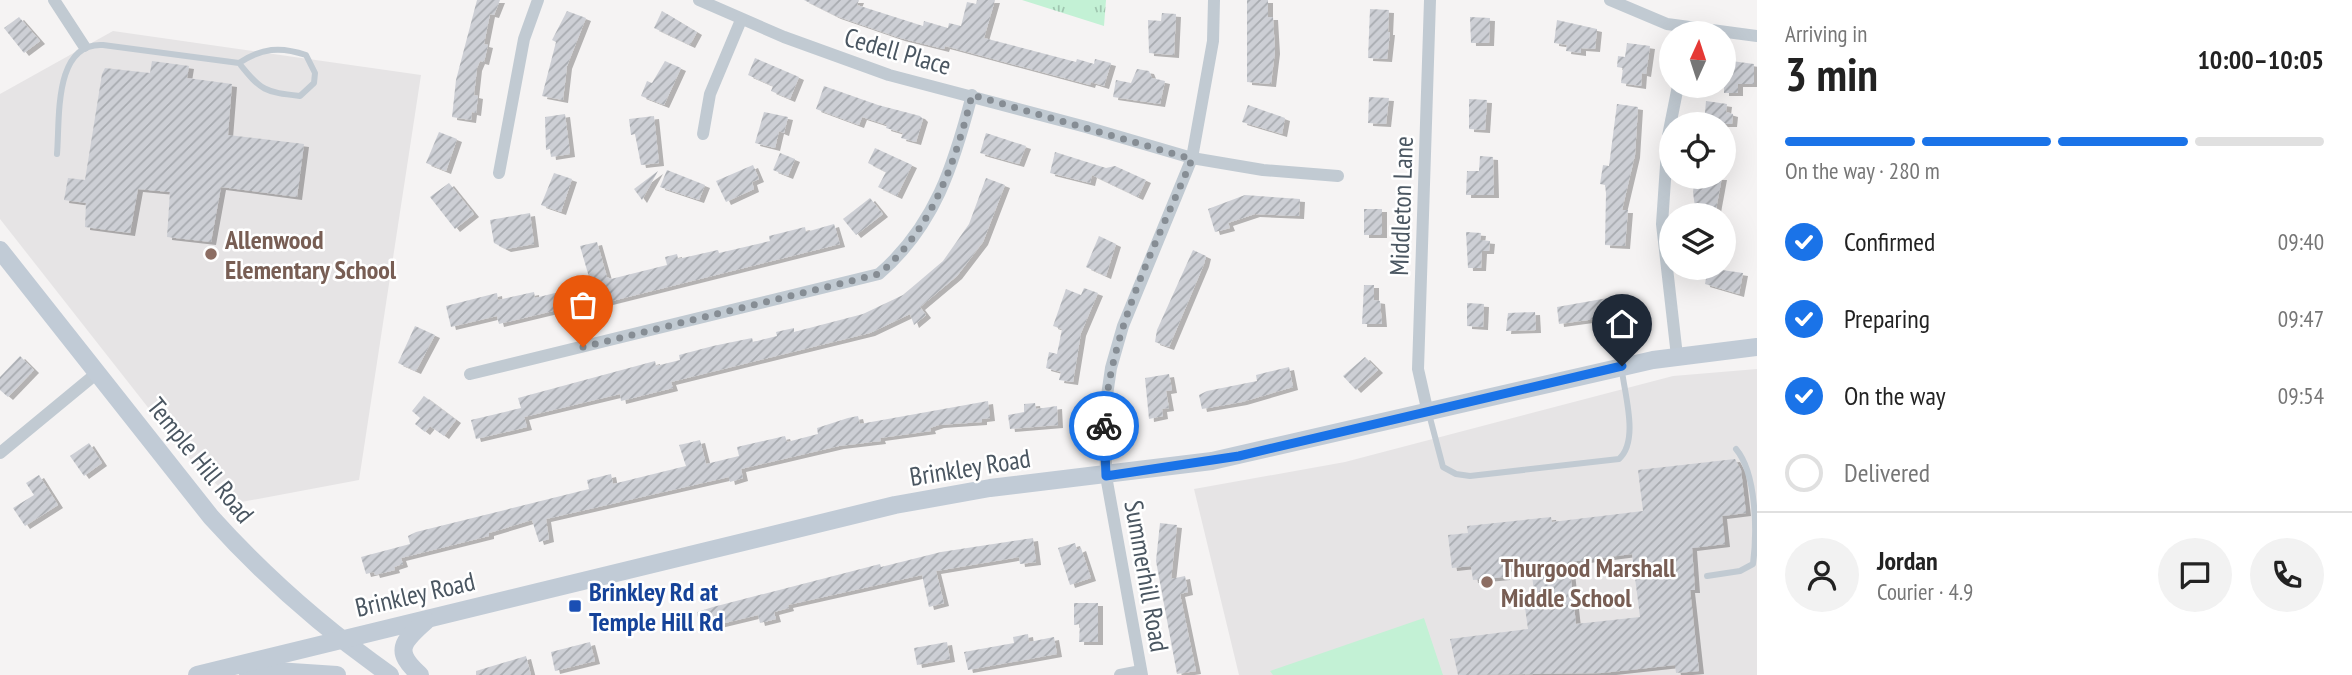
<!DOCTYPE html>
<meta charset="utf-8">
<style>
body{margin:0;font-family:"PT Sans Narrow",sans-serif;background:#f2f2f2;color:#222;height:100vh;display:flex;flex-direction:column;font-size:26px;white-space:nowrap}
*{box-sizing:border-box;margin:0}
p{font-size:23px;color:#767676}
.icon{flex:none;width:38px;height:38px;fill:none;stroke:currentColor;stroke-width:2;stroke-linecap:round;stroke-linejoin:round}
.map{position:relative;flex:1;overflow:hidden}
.drawer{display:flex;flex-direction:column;background:#fff;width:595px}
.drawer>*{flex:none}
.needle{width:46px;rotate:3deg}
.buttons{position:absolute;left:1659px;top:21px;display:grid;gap:14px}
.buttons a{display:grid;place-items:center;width:77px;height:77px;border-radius:50%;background:#fff;box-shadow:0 7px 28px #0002;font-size:35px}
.pin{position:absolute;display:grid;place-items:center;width:60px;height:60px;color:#fff;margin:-72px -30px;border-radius:50% 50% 50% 0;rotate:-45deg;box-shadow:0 0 7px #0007}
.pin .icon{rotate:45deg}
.courier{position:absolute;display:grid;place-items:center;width:70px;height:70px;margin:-35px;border:5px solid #1a73e8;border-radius:50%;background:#fff;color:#222;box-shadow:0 2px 9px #0007}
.head em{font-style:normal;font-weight:700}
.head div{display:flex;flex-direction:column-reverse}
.head{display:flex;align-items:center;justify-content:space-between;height:119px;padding:0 28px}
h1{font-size:46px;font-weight:700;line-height:52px}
.bar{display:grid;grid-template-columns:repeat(4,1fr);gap:10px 7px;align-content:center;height:84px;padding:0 28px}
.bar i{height:9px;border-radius:5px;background:#e0e0e0}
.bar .on{background:#1a73e8}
.bar p{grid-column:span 4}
.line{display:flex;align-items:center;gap:18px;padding:0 28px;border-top:2px solid #e0e0e0}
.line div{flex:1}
.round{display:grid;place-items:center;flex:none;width:74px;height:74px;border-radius:37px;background:#f2f2f2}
ol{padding:0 28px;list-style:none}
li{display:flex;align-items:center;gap:21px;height:77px}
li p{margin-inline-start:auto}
li .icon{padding:7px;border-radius:50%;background:#1a73e8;color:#fff;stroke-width:4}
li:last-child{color:#767676}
li i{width:38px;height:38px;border:4px solid #e0e0e0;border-radius:50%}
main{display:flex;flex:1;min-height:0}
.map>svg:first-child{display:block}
</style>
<main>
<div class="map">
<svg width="1757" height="675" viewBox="0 0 1757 675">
<defs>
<pattern id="grass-tufts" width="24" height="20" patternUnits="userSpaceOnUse" patternTransform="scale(1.75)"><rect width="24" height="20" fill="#c3f1d5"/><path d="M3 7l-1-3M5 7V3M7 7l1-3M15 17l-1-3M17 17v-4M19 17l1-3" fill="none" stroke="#a0c6b0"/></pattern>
<pattern id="building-hatch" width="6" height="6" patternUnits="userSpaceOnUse" patternTransform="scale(1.75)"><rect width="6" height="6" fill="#cdcfd5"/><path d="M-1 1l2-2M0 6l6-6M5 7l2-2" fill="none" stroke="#a8abb0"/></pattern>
<filter id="shadow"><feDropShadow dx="5" dy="3" stdDeviation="0" flood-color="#0004"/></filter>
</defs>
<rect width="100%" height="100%" fill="#f5f3f3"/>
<g fill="#e6e4e5">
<path d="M113 31 421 75 359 480 236 503 183 452 0 219V94Z"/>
<path d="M1757 369V675H1239L1194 489 1345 462 1673 376Z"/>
</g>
<path fill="url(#grass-tufts)" d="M1022 0H1106L1104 26Z"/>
<path fill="#c3f1d5" d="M1424 618 1443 675H1273L1270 671Z"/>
<g fill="url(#building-hatch)" fill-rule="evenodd" filter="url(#shadow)">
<path d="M477 0H500L494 15 490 14 484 44 488 45 484 62 480 61 477 68 474 95 478 96 476 113 472 112 471 120 452 117 456 80Z"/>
<path d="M804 0H859L857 5 923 26 924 21 948 28 949 23 961 26 967 2 976 4 977 0H995L984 38 1076 62 1077 59 1094 64 1095 59 1111 63 1104 86 1091 82 1090 85 945 46 944 49 900 38 836 16Z"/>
<path d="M1247 0H1268V17H1273L1275 51 1271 84 1247 82Z"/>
<path d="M1370 9 1389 10 1388 32H1390L1387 59 1368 58Z"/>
<path d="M567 11 586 18 567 66 563 100 542 96 556 42 552 40Z"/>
<path d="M662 11 697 32 690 45 654 28Z"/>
<path d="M1162 13 1176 14 1174 55 1149 53 1148 20 1161 21Z"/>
<path d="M19 17 40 41 24 53 4 28Z"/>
<path d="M1470 17 1490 18 1489 43H1471Z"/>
<path d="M1557 20 1597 29 1595 49 1581 48V53L1566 51 1567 45 1554 43Z"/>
<path d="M1627 43 1650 46 1646 74 1642 73 1641 86 1621 83 1623 68 1617 67 1618 56 1625 57Z"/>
<path d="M755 58 799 77 790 99 771 91 773 86 748 75Z"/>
<path d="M1724 60 1754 64V84H1738V93H1724Z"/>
<path d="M152 61 189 66 187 78 232 84 228 135 304 144 297 197 221 187 211 242 167 237 170 192 138 189 130 233 85 227 86 203 64 200 68 178 85 180 102 74 105 68 150 73Z"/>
<path d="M665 61 681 68 664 105 641 96 647 81 652 83Z"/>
<path d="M1137 69 1149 71 1152 78 1165 81 1160 104 1113 97 1116 80 1131 83Z"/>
<path d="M824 86 878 105 920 116 923 119 916 142 901 138 903 133 886 128 887 125 862 117 859 125 816 109Z"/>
<path d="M1369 97 1389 98 1386 124 1368 123Z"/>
<path d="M1469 99 1487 100 1485 130 1469 129Z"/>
<path d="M1706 101 1727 104 1726 112 1733 114 1732 124H1704Z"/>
<path d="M1617 104 1638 107 1635 155 1622 210H1628L1625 246 1605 245 1606 193 1605 185 1600 184 1603 165 1609 166Z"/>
<path d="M1248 105 1285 118 1282 134 1242 122Z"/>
<path d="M764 112 788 117 784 133 779 131 775 148 755 143Z"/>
<path d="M565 114 570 154 551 157 550 149 546 150 545 117Z"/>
<path d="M654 116 659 163 641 165 635 134 631 135 629 119Z"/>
<path d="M439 132 457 139 446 171 426 163Z"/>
<path d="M986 133 1026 146 1019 164 980 153Z"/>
<path d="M875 148 912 165 897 196 878 187 886 172 868 163Z"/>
<path d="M1055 152 1106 168 1115 166 1146 180 1138 197 1092 175 1090 183 1050 173Z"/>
<path d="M780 153 795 159 788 176 773 170Z"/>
<path d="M1480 156 1493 157 1494 195H1466L1467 171H1479Z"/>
<path d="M753 165 759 179 752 182 754 189 726 202 716 181Z"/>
<path d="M667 170 705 185 699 200 660 187Z"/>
<path d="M658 171 642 200 634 189Z"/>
<path d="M554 173 572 179 561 212 541 205Z"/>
<path d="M1695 177H1722L1715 215H1696L1693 192Z"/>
<path d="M986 178 1005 185 983 242 957 276 920 307 926 315 914 325 910 314 870 333 671 382 673 388 621 401 620 394 524 417 527 427 476 439 471 420 521 408 518 398 655 361 656 366 680 360 679 355 713 346 752 338 753 342 777 336 776 332 794 328V332L863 314 903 295 943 261 969 224Z"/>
<path d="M449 183 474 214 455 229 430 197Z"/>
<path d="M1245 195 1300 199 1299 216 1255 214 1228 223 1230 228 1215 232 1208 209Z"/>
<path d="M870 198 883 214 856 235 843 219Z"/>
<rect x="1364" y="209" width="18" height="26"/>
<path d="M530 213 534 244 506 249 494 243 490 220Z"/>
<path d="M834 224 840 244 568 312 567 309 553 311 499 324 497 316 451 327 446 306 497 293 498 300 534 292 535 298 591 284 580 246 597 242 607 277 611 279 667 265 665 257 677 254 678 259 718 250 719 253 770 241 769 236 805 227 806 232Z"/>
<path d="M1466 232 1481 233 1480 240 1490 241 1489 251H1482L1481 268H1468Z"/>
<path d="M1099 236 1116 244 1106 276 1086 267Z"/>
<path d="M1193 250 1206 256 1204 264 1169 347 1155 342 1157 330Z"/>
<path d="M1708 268 1743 273 1739 294 1705 284Z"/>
<path d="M1364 285H1374V300L1380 301 1382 324H1362Z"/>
<path d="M1084 288 1098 293 1081 333 1073 382 1059 380 1061 372 1046 368 1049 352 1057 354 1062 329 1053 326 1066 289 1081 295Z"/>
<path d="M1608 298 1610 317 1559 324 1557 307Z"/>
<path d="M1467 303 1484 304 1483 327 1467 326Z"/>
<path d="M1535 312 1536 330 1506 331 1508 313Z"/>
<path d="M415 326 435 335 416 371 398 363Z"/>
<path d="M20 356 34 370 8 397 0 390V377Z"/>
<path d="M1365 357 1378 370 1356 390 1343 376Z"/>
<path d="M1289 367 1293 387 1242 402 1202 409 1199 395 1207 391 1257 381 1256 375Z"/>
<path d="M1169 374 1172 390 1166 391 1169 408 1162 409 1163 416 1149 419 1145 378Z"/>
<path d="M424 396 456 420 444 436 430 426 425 432 415 424 420 418 412 411Z"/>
<path d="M988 401 990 418 982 419V422L939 425 930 428 931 431 880 438 881 441 839 446 741 469 743 478 730 482 729 477 546 519 549 539 539 542 532 520 489 533V536L401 558 403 564 394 567 395 570 375 575 374 572 366 574 361 557 410 544 408 536 416 532 589 489 587 480 611 474 613 484 686 466 679 445 688 443 700 440 706 464 739 456 737 447 785 436 787 442 818 434 817 428 848 418 858 416 860 424Z"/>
<path d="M1035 403 1036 409 1057 406 1058 425 1010 429 1008 415 1024 412V404Z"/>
<path d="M89 443 102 463 84 476 70 456Z"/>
<path d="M1735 459 1741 470 1746 513 1722 516 1725 544 1692 548 1695 590H1690L1699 671 1676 673 1675 665 1602 673 1458 675 1450 639 1528 629 1523 593 1534 592 1531 566 1504 569 1505 577 1473 580 1471 566 1452 568 1448 535 1468 533 1467 526 1551 517 1552 522 1643 511 1638 470ZM1632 554 1640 617 1576 624 1569 562Z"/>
<path d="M39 475 58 505 25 526 13 508 34 495 26 483Z"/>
<path d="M1160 523 1177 525 1171 579 1185 576 1188 592 1180 594 1196 671 1177 674 1156 561Z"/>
<path d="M1033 538 1036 562 1020 564 1019 557 936 571 944 603 929 607 922 575 788 605 789 608 774 612 776 619 760 623 758 615 700 629 697 612 713 607 880 564 881 567 941 552Z"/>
<path d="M1075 543 1077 550 1081 548 1091 578 1070 585 1058 548Z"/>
<path d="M1074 603H1098V642H1079L1080 624 1074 625Z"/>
<path d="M1028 634 1029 642 1054 637 1057 654 968 670 964 652 1014 643 1013 637Z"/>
<path d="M590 642 595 661 555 671 551 652Z"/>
<path d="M947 642 950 659 917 665 914 648Z"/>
<path d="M526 656 531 675H476V671Z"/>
</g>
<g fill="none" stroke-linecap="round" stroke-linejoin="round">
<g stroke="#c1cad2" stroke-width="6">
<path d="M57 154C60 120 53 42 103 45L239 63C261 91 265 92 300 96L314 83 315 73 306 55C280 46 262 48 239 63"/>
<path d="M1429 414 1443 467 1456 474 1470 476 1619 459C1639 441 1625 396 1622 371"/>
<path d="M1707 576 1740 571 1753 564C1757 533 1757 474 1736 449"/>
</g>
<g stroke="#c1cad2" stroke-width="12">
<path d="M54 0 84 46"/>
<path d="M699 0 784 37 889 75 1086 127 1192 158 1263 170 1338 176"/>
<path d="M1610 0 1667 24 1757 36"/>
<path d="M703 134 710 94 741 20"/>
<path d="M499 173 524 39 538 0"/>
<path d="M1677 356 1662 224 1668 136 1678 86"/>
<path d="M470 374 879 274C935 226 954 164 972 95"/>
<path d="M1428 413 1418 369 1430 0"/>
<path d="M0 453 97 373"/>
<path d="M1120 675 1141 671"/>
<path d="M1142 675 1106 476 1105 409 1111 368 1123 326 1192 158 1213 41 1214 0"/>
</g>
<g stroke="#c1cbd6" stroke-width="18">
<path d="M0 250 211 517C265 577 323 628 390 675"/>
<path d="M246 669 337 675"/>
<path d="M197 675 895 505 990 488 1212 461 1653 360 1757 347"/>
<path d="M420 675C393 651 402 642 426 621"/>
</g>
</g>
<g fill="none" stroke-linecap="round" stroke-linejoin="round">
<path stroke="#868d94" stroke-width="7" stroke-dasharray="0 12.6" d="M583 347 879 274C933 228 955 163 972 95L1192 159C1156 245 1109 331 1104 426"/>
<path stroke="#1a73e8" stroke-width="9" d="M1104 426 1106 476 1239 456 1622 366"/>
</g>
<g fill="#8d6e63" stroke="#fff" stroke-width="2.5">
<circle cx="211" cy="254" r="7"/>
<circle cx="1487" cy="582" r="7"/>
</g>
<rect fill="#1a4fb4" stroke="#fff" stroke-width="2.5" x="568" y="599" width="14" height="14" rx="3.5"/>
<g text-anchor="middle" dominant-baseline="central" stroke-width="5" stroke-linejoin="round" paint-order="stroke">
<g font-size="26" fill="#4a5661" stroke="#fff">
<text transform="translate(898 51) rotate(16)">Cedell Place</text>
<text transform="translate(1401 206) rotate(-88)">Middleton Lane</text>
<text transform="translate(201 460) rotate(51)">Temple Hill Road</text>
<text transform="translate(970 467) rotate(-9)">Brinkley Road</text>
<text transform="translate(1147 576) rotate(80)">Summerhill Road</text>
<text transform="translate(415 594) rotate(-13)">Brinkley Road</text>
</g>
<g font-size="26" font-weight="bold" fill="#785e54" stroke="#fff" text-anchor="start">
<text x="225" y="239">Allenwood<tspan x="225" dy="30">Elementary School</tspan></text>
<text x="1501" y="567">Thurgood Marshall<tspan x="1501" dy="30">Middle School</tspan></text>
</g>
<g font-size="26" font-weight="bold" fill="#164399" stroke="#fff" text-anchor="start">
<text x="589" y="591">Brinkley Rd at<tspan x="589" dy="30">Temple Hill Rd</tspan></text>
</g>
</g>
</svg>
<div class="buttons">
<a><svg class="needle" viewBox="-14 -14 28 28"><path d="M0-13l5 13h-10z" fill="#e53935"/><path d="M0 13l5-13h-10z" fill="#767676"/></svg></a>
<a><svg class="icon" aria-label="locate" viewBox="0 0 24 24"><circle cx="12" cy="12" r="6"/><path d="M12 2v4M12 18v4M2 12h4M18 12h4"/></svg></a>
<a><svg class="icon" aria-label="layers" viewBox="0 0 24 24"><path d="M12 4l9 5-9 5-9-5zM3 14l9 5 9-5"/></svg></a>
</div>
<div class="pin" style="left:583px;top:347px;background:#ea580c"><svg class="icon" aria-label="bag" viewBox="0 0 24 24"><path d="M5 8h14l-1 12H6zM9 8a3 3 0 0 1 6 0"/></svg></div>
<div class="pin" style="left:1622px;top:366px;background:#1f2937"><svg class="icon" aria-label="home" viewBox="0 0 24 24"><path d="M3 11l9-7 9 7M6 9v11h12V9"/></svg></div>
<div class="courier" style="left:1104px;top:426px"><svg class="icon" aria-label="bike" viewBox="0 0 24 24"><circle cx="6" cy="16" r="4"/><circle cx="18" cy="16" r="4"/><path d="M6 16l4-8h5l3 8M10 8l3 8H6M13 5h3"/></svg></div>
</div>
<section class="drawer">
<div class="head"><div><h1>3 min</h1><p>Arriving in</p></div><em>10:00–10:05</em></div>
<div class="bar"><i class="on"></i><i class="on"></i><i class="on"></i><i></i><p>On the way · 280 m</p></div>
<ol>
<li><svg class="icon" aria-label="check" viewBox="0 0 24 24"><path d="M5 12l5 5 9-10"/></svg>Confirmed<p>09:40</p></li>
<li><svg class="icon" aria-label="check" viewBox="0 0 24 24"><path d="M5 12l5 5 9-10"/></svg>Preparing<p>09:47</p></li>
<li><svg class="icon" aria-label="check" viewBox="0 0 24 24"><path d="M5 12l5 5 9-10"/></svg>On the way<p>09:54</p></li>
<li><i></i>Delivered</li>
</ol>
<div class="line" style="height:126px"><a class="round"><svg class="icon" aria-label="person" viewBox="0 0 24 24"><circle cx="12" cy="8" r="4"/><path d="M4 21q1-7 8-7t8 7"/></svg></a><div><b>Jordan</b><p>Courier · 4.9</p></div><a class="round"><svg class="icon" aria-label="chat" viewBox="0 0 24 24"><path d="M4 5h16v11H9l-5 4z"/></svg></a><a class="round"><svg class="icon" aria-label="phone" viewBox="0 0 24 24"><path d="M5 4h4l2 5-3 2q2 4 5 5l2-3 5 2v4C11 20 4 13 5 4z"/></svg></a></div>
</section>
</main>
